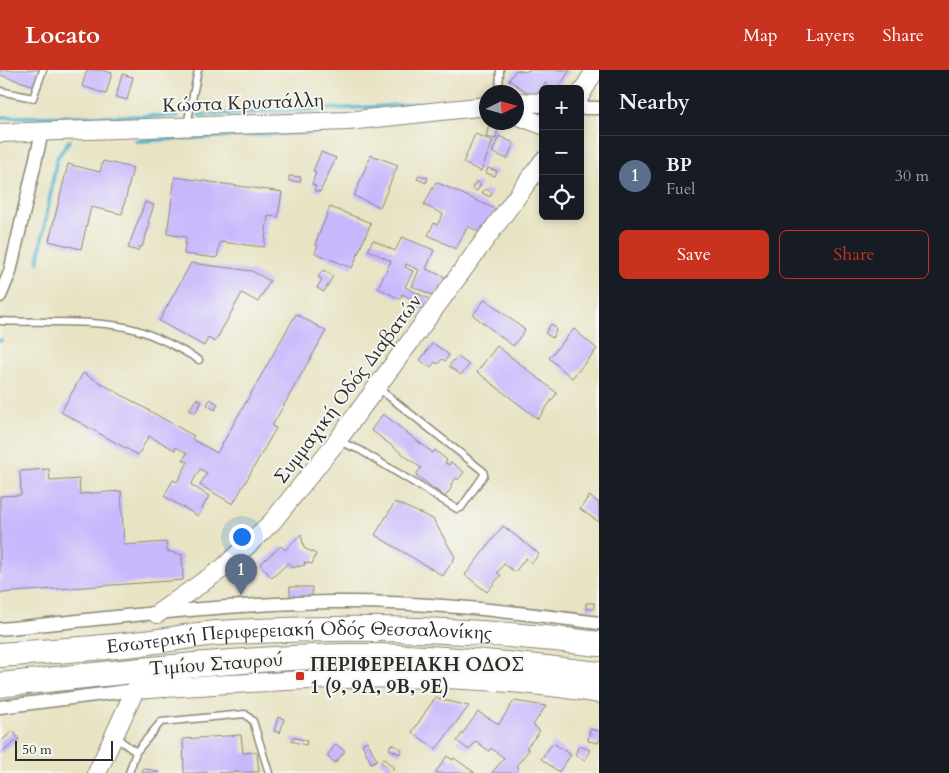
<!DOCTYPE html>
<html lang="en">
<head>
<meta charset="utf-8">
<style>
  body { margin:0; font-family:Cardo,serif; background:#20242c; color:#f1f3f6 }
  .controls { position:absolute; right:15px; top:15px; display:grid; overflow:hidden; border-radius:8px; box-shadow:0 2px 8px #0003 }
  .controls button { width:45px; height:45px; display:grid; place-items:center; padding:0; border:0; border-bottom:1px solid #363941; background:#171b24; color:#f1f3f6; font:25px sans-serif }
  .compass { position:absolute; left:479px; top:15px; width:45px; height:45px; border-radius:50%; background:#171b24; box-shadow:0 2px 8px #0003; rotate:85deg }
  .scale { position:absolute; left:15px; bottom:12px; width:98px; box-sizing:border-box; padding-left:5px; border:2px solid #2b2b2b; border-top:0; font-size:14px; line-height:18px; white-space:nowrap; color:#2b2b2b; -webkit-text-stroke:4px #f6f6f2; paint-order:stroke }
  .you { position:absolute; left:241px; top:466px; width:18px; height:18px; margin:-12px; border:4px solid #fff; border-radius:50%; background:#1a73e8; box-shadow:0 0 0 8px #1a73e833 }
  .badge { display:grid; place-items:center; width:32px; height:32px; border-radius:50%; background:#c8321e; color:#fff; font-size:16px; font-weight:700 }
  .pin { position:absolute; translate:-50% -41px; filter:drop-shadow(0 1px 2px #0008) }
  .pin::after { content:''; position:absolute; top:26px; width:18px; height:15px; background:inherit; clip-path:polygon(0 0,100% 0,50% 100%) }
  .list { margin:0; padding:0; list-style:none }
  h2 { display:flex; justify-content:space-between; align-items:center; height:65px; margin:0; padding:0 20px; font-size:21px }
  h2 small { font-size:16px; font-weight:400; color:#9ea1a6 }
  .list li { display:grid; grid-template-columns:32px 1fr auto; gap:15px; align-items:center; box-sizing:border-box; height:80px; padding:0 20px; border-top:1px solid #363941 }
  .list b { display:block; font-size:19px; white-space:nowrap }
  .list p { margin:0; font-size:16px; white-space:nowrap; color:#9ea1a6 }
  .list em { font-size:16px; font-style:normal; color:#9ea1a6 }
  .actions { display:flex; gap:10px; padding:15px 20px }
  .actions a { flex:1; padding:11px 0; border:1px solid #c8321e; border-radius:8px; text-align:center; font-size:18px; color:#c8321e }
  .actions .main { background:#c8321e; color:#fff }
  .icon { flex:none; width:28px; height:28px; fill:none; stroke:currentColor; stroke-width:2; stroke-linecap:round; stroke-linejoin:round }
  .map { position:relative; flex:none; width:599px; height:703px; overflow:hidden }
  header { display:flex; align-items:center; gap:30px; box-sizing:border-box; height:70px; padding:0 25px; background:#c8321e; color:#fff }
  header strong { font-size:24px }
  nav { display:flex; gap:28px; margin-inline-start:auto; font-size:18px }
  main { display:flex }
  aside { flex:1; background:#171b24 }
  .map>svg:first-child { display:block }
</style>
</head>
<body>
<header>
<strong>Locato</strong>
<nav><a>Map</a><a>Layers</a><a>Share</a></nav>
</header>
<main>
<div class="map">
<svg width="599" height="703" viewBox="0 0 599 703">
  <rect width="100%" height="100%" fill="#f6f6f2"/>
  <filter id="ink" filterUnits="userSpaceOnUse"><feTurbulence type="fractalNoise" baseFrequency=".02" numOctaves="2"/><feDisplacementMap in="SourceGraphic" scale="10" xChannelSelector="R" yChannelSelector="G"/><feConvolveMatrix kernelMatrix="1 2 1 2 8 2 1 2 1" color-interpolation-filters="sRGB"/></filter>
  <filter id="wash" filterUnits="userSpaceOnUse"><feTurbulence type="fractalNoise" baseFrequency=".0096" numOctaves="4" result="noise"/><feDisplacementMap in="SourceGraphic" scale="20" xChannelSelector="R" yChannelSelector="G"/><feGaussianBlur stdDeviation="1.12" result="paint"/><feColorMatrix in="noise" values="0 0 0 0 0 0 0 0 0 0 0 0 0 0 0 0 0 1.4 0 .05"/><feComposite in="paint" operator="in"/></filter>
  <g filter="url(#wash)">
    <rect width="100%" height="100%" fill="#e8e3c3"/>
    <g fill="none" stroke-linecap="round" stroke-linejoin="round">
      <path stroke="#4cb1cb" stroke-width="4" d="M199,45l174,-8 50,-4
        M0,47l178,-1
        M136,71l180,-9
        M38,192l19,-104 12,-17
        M0,271l1,-1"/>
    </g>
    <g id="blocks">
      <path fill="#c7b7fd" d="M0,0h39l-4,16 -35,-11z
        M87,0h15l10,3 -6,21 -24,-8z
        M516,0l10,2 2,-2h42l-12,19h-6l-7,-6 -10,15 -26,-18z
        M122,4l11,3 -6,23 -11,-3z
        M489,55l9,2 -2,12 -10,-2z
        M475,64l18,7 -12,30 -18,-8z
        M499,66l15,7 -7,16 -15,-7z
        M321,82l15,6 -16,34 -6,-2 2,-4 -4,-2 4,-12 -3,-1z
        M371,85l27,10 -18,42 -26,-11z
        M103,91l30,7 -11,46 -31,-7 -10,42 -32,-8 19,-77 32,8z
        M488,98l9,3 -2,5 -9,-3z
        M419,105l9,3 -2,5 -9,-4z
        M289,106l12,1 -1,5 -11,-1z
        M175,107l107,15 -4,25 -10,-1 -4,31 -44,-5 -3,16 -33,-4 2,-17 -19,-3z
        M476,111l5,3 -4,7 -5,-3z
        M436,112l59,27 -13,25 -14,-8 -12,23 -28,-14 6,-12 3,2 6,-11 -19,-9z
        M485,119l7,3 -2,5 -8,-4z
        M145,132l9,3 -6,18 2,1 -8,23h-3l-1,4 -10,-3z
        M330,137l41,16 -19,45 -37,-15 3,-8 -3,-1z
        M402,167l32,13 -8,19 19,8 -9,20 -24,-11 7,-16 -13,-6 -1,3 8,4 -8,16 26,13 -5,11 -14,-7 2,-4 -12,-6 -2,5 -22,-11 13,-27 -23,-11 5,-10 22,11z
        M191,193l61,8 18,10 -12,21 -16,-9 -27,49 -7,-4 -4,8 -45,-25z
        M323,200l10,6 -9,16 -7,-4 5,-9 -4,-2z
        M485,229l40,31 -12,16 -40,-31z
        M296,244l30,17 -54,95 4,2 -43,76 -33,-19 7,-12 -7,-4 -9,16 18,11 -11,20 -34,-20 9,-16 4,2 11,-20 -5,-2 4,-7 -11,-6 -1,3 -26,-14 -11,19 -77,-43 22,-39 111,63 -2,3 25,14z
        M551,254l5,4 -1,6 -3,4 -7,-5z
        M574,259l23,20 -25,29 -23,-20z
        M433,273l16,12 -4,6 -3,-2 -4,5 -3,-2 -5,6 -10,-8z
        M497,276l60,47 -19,26 -61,-47z
        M457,286l12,9 -8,10 -12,-9z
        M197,328l5,4 -7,11 -6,-3z
        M210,329l8,5 -3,6 -8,-5z
        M383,344l50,39 2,-3 12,10 -2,3 4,2 2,-3 13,10 -6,8 -2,-2 -6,8 2,1 -7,10 -29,-22 5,-7 -50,-38z
        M49,399l1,12 29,-2 1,15 41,-3 3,54 42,-3 1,9 15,4 1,25 -183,13v-97l21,-1 -1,-24z
        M589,426l10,7v19l-19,-13z
        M395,432l38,17 22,38 -12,19 -68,-41z
        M503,456l36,28 -7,9 -6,-5 -11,14 -11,-8 -7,9 4,2 -14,17 -22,-17z
        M301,464l3,14 12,6 -4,10 -8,-2 1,3 -14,3 -2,-6 -17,16 -12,-14 21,-18 4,4z
        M290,517h22v10h-22z
        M586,533h8v6h-8z
        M435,628l34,8 -33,43 -24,-17z
        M514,631l32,5 -13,19 7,6 -14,17 3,2 -13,16 3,2 -4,5h-23l12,-15 -13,-10 -2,3 -13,-10 -7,9 -12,-9 21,-29 21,12z
        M278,647l6,2 -4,14 -6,-2z
        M590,659l9,2v12l-11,-2z
        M13,661l6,8 -19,15v-12z
        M241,665l2,18 14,-1 2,20 -75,1 -1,-34z
        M293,667l14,4 -1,4 -15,-4z
        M367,671l10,19 -6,3 -9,-19z
        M553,673l18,12 -12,17 -18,-13z
        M336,674l9,7 -10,12 -8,-7z
        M391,674l11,5 -2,5 -11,-5z
        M579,676l11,4 -5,10 -10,-5z
        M447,686l6,4 1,-2 21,15h-40z
        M383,688l11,10 -3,3 -11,-10z
        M143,698l16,4v1h-17z"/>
    </g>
  </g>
  <g filter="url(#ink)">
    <use href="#blocks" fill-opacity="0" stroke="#8a8777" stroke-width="1"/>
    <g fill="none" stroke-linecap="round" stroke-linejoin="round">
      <defs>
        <path id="lane" d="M0,21l33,7 10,-28
          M499,22l1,-22
          M187,55l11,-55
          M0,251c39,2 102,-2 137,9 22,7 42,18 62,30
          M338,371l22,9 97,59 4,-1 23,-33 -1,-4 -105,-83
          M115,667l21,15
          M129,703l7,-21 25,-30 84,-8 8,7 16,52"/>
        <path id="street" d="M580,38h19
          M0,226l10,-24 32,-140
          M0,559c110,-11 221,-25 332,-27 89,-1 178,9 267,21
          M0,637l135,-17"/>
        <path id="secondary" d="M580,26l15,-26
          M516,32l27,1
          M516,45l27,10
          M0,63l348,-12 139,-15
          M157,544l66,-46 49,-46 65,-81 206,-280
          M97,703l38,-83c154,-10 311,-22 464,4"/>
        <g id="highway">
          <path id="s1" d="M0,585c48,-4 96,-6 143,-12 25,-3 50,-8 75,-10 129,-8 253,-5 381,11"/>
          <path d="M0,615c114,-12 228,-26 343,-29 85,-1 171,8 256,18"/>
        </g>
      </defs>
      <use href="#lane" stroke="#8a8777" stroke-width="9"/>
      <use href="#street" stroke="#8a8777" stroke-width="15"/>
      <use href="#secondary" stroke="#8a8777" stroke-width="20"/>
      <use href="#highway" stroke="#8a8777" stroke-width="26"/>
      <use href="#lane" stroke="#fff" stroke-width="6"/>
      <use href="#street" stroke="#fff" stroke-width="12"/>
      <use href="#secondary" stroke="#fff" stroke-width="18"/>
      <use href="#highway" stroke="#fff" stroke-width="24"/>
    </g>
  </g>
  <rect fill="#c8321e" stroke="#f6f6f2" stroke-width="2" x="295" y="601" width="10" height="10" rx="2.5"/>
  <g text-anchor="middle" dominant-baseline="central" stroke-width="4" stroke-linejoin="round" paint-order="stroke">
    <g font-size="19" fill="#2b2b2b" stroke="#f6f6f2">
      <text transform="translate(243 33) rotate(-2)">Κώστα Κρυστάλλη</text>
      <text transform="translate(348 319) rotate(-53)">Συμμαχική Οδός Διαβατών</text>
      <text stroke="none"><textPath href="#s1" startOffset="300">Εσωτερική Περιφερειακή Οδός Θεσσαλονίκης</textPath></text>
      <text transform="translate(216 594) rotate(-4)">Τιμίου Σταυρού</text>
    </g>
    <g font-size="19" font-weight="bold" fill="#2b2b2b" stroke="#f6f6f2" text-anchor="start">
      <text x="310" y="595">ΠΕΡΙΦΕΡΕΙΑΚΗ ΟΔΟΣ<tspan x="310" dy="22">1 (9, 9Α, 9Β, 9Ε)</tspan></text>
    </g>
  </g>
</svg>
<div class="controls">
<button>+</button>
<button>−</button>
<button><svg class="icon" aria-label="locate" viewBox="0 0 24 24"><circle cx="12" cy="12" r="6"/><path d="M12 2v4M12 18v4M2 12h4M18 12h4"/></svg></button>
</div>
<svg class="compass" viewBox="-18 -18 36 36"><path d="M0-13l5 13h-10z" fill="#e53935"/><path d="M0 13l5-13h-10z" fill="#9ea1a6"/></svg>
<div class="scale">50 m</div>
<div class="you"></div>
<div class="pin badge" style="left:241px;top:525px;background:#5c6f8a">1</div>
</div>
<aside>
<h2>Nearby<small></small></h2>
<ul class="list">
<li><span class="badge" style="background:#5c6f8a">1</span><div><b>BP</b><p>Fuel</p></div><em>30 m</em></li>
</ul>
<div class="actions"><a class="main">Save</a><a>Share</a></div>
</aside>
</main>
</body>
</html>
